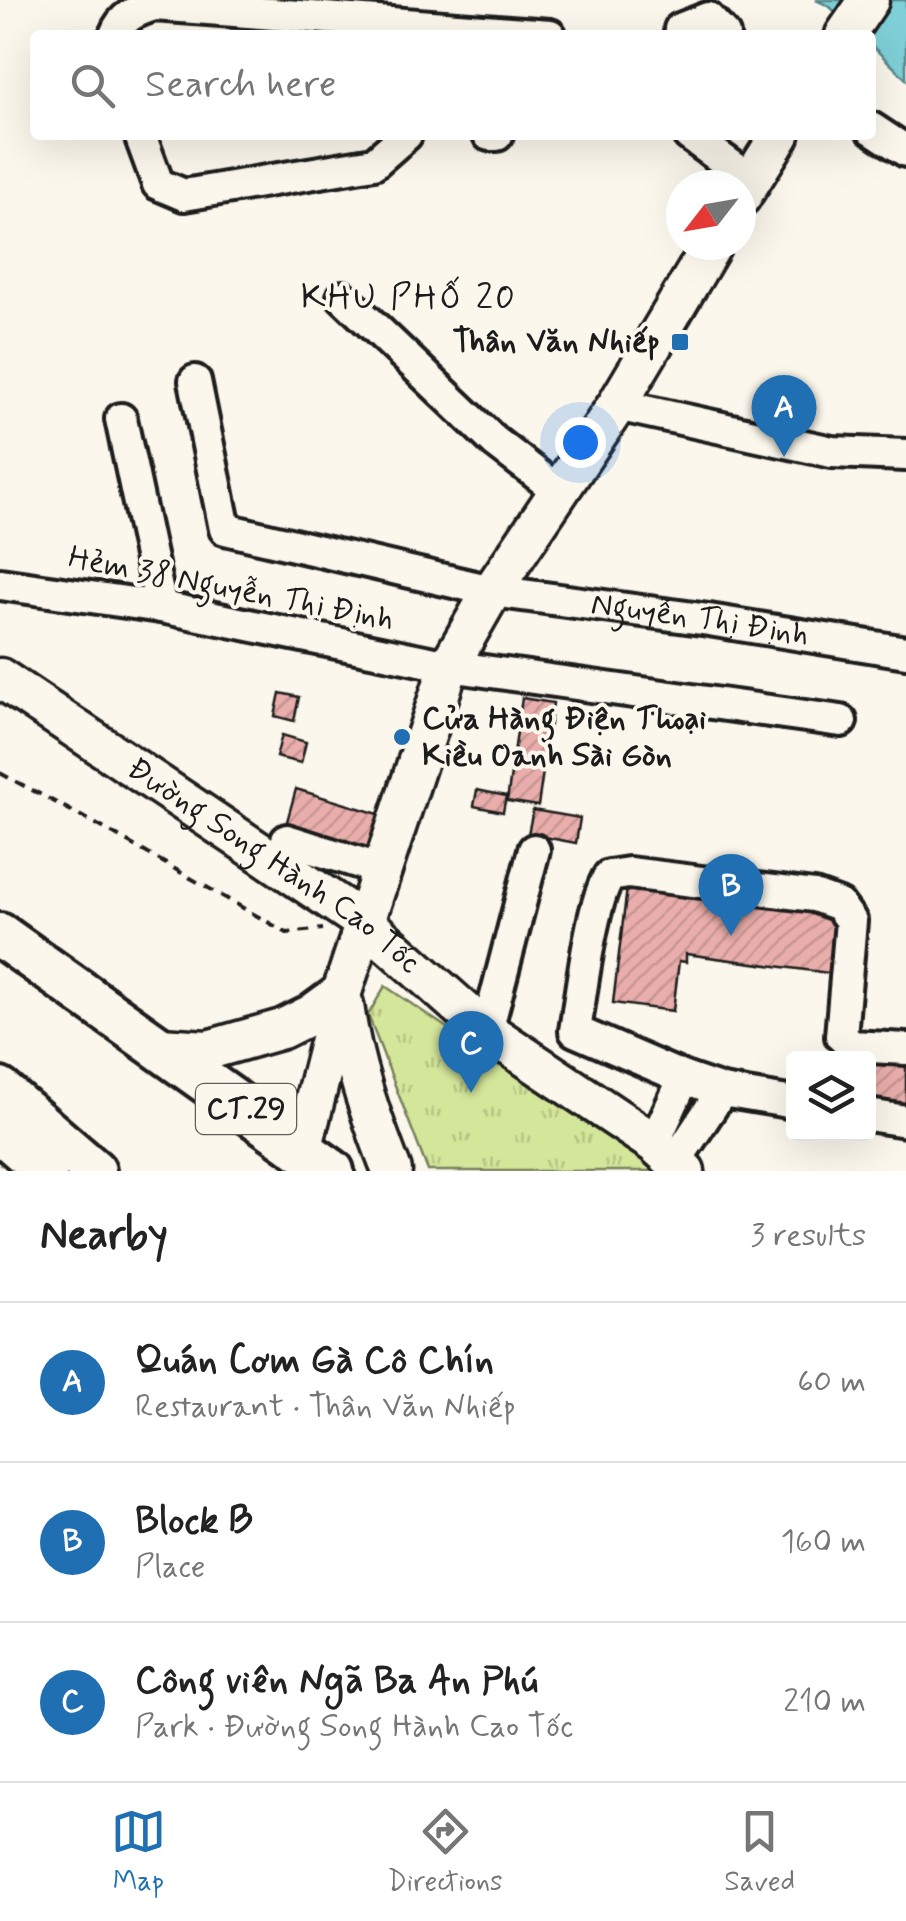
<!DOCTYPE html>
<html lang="en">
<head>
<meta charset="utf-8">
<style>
  body { margin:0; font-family:Mynerve,sans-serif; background:#f6f6f6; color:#222 }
  .controls { position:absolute; right:30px; bottom:30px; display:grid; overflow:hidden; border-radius:10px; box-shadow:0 10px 40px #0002 }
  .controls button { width:90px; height:90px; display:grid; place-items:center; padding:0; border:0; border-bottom:2px solid #e0e0e0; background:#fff; color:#222; font:50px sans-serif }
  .compass { position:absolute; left:666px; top:170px; width:90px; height:90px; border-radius:50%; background:#fff; box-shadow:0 10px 40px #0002; rotate:239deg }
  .you { position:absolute; left:580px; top:442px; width:35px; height:35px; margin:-25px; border:8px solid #fff; border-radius:50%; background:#1a73e8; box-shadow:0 0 0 15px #1a73e833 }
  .badge { display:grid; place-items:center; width:65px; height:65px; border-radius:50%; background:#1f6fb2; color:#fff; font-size:32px; font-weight:700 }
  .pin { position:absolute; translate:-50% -82px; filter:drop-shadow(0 2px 5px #0008) }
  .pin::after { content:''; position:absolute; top:52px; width:35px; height:30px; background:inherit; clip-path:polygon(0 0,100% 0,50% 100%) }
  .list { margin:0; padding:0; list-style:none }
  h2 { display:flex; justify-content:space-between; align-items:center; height:130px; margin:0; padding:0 40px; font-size:42px }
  h2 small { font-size:32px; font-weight:400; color:#767676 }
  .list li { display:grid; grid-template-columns:65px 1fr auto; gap:30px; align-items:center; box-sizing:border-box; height:160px; padding:0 40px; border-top:2px solid #e0e0e0 }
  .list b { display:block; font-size:38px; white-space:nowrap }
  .list p { margin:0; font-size:32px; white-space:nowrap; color:#767676 }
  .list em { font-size:32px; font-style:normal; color:#767676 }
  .icon { flex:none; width:55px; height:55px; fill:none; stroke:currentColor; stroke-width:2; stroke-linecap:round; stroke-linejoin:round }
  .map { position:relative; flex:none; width:906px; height:1171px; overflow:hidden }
  .search { position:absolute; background:#fff; box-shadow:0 10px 40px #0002; left:30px; right:30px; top:30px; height:110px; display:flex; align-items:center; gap:25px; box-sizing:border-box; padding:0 35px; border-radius:10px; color:#767676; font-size:38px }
  .sheet { height:610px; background:#fff }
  nav { display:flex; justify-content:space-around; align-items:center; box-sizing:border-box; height:140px; border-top:2px solid #e0e0e0; background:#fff; font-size:28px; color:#767676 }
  nav a { display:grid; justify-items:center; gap:5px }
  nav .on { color:#1f6fb2 }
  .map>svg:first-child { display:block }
</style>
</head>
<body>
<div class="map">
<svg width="906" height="1171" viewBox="0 0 906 1171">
  <defs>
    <pattern id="park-tufts" width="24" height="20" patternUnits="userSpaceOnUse" patternTransform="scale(2.5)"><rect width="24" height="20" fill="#d4e69a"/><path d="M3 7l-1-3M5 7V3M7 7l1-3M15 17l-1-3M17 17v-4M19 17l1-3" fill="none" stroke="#b5c584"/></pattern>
    <pattern id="building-hatch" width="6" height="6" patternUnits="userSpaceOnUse" patternTransform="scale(2.5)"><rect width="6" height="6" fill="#e9aeab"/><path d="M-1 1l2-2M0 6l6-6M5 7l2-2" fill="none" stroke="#c79593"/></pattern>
  </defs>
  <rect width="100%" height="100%" fill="#fbf7ec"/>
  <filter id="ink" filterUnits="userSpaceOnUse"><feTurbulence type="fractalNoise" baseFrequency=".01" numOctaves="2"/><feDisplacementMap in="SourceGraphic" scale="20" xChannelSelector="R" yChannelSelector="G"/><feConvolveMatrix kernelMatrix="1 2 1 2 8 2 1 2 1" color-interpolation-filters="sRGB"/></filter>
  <g filter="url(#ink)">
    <path fill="url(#park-tufts)" stroke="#78815b" stroke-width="2.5" d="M385,986l274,185h-231l-60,-156z"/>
    <path fill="#7ecfd7" stroke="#57878c" stroke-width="2.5" d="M816,0h90v79l-35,-34v-10h-11l-31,-29z"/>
    <path fill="url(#building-hatch)" stroke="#1c1c1c" stroke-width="2.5" d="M280,693l19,4 -5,24 -19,-5z
      M522,698l31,5 -15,103 -31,-5z
      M282,735l24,7 -5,21 -25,-6z
      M296,789l86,26 -10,36 -86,-26z
      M477,790l29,6 -3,16 -29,-6z
      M533,810l47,8 -4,25 -48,-9z
      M627,888l216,29 -7,57 -150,-20v8l-7,-1 -6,50 -60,-8z
      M827,1052l79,7v63l-38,-4v-60h-42z"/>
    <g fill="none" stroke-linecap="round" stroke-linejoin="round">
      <defs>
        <g id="minor">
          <path d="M680,29l28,-11 16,17"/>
          <path d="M115,35c7,-19 21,-24 39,-30l396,30"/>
          <path d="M871,128l35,23"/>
          <path d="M140,135l18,49 26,11 190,-32 32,-28"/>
          <path d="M489,135h8"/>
          <path d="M689,135l62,45"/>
          <path d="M343,297l152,145 65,50"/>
          <path id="s1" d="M195,381l30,148 267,62 217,29 197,32"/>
          <path d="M617,405l215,47 74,3"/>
          <path d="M121,419l40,188"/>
          <path d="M0,584l161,23 288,59 392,55"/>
          <path d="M287,840l95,30"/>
          <path d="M487,1031l47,-181"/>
          <path d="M794,1103l-72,-12 -38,-13 -109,-47c6,-37 16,-126 34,-155l20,-3 185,23 25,9 12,16 -10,115 11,10 54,3"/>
          <path d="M868,1115l38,6"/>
          <path d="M654,1143l30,-65"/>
          <path d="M675,1162l47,-71"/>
        </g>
        <g id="major">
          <path d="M845,35l24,-35"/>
          <path d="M741,197l39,-62"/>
          <path id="s2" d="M0,678l365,245 122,108 167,112 31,28"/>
          <path d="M344,1005c8,58 27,112 48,166"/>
          <path d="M160,1047l48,3 74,-21 30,-15 30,-22"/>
          <path d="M302,1150l40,-158 107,-326 43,-75 125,-186 95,-160"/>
        </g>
        <path id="highway" d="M0,935l332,236
          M0,1090l94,81
          M0,1131l46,40"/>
      </defs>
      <use href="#minor" stroke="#1c1c1c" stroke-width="38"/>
      <use href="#major" stroke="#1c1c1c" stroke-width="45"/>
      <use href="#highway" stroke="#1c1c1c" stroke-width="50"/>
      <path stroke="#1c1c1c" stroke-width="4" stroke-dasharray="10 8" stroke-linecap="butt" d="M0,773l96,51 191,109 36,-4"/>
      <use href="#minor" stroke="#fbf7ec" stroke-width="30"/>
      <use href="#major" stroke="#fbf7ec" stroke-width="38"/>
      <use href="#highway" stroke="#fbf7ec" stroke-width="42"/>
    </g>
  </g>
  <g fill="#1f6fb2" stroke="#fbf7ec" stroke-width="4">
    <rect x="670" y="332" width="20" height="20" rx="5"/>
    <circle cx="402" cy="737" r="10"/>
  </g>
  <g text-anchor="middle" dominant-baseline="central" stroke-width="8" stroke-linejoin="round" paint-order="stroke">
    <rect fill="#fbf7ec" stroke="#5f5e5a" stroke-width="2.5" x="196" y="1084" width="100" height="50" rx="8"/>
    <g font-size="30" font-weight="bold" fill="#1c1c1c">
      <text x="246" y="1109">CT.29</text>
    </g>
    <g font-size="32" font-weight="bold" fill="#1c1c1c" stroke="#fbf7ec" text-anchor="end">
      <text x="660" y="342">Thân Văn Nhiếp</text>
      <text x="422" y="719" text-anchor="start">Cửa Hàng Điện Thoại<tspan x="422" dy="37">Kiều Oanh Sài Gòn</tspan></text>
    </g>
    <g font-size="32" fill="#1c1c1c" stroke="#fbf7ec">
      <text transform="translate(231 589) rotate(11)">Hẻm 38 Nguyễn Thị Định</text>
      <text stroke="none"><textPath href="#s1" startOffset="635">Nguyễn Thị Định</textPath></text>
      <text stroke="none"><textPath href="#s2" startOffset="332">Đường Song Hành Cao Tốc</textPath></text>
    </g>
    <g font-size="35" letter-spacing="2.5" fill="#1c1c1c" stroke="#fbf7ec">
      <text x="409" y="298">KHU PHỐ 20</text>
    </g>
  </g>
</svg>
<div class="controls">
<button><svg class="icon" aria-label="layers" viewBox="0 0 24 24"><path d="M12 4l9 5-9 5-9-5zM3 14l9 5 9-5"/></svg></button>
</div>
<svg class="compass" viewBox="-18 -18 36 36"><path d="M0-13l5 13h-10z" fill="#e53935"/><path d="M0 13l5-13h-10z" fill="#767676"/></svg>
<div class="you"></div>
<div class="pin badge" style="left:784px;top:457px">A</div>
<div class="pin badge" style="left:731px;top:936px">B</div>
<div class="pin badge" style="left:471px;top:1093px">C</div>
<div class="search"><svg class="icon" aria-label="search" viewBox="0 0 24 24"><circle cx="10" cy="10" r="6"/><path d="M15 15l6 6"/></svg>Search here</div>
</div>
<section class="sheet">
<h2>Nearby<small>3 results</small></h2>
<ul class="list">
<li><span class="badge">A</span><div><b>Quán Cơm Gà Cô Chín</b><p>Restaurant · Thân Văn Nhiếp</p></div><em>60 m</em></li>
<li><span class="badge">B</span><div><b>Block B</b><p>Place</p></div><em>160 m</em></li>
<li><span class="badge">C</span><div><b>Công viên Ngã Ba An Phú</b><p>Park · Đường Song Hành Cao Tốc</p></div><em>210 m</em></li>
</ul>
</section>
<nav>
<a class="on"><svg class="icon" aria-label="map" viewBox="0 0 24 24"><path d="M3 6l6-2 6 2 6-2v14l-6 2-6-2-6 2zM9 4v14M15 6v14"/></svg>Map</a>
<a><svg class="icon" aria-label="directions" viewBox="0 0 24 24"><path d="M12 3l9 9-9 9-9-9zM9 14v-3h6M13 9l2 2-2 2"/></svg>Directions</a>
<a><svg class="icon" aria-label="saved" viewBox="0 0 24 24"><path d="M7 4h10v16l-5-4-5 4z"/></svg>Saved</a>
</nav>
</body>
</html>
